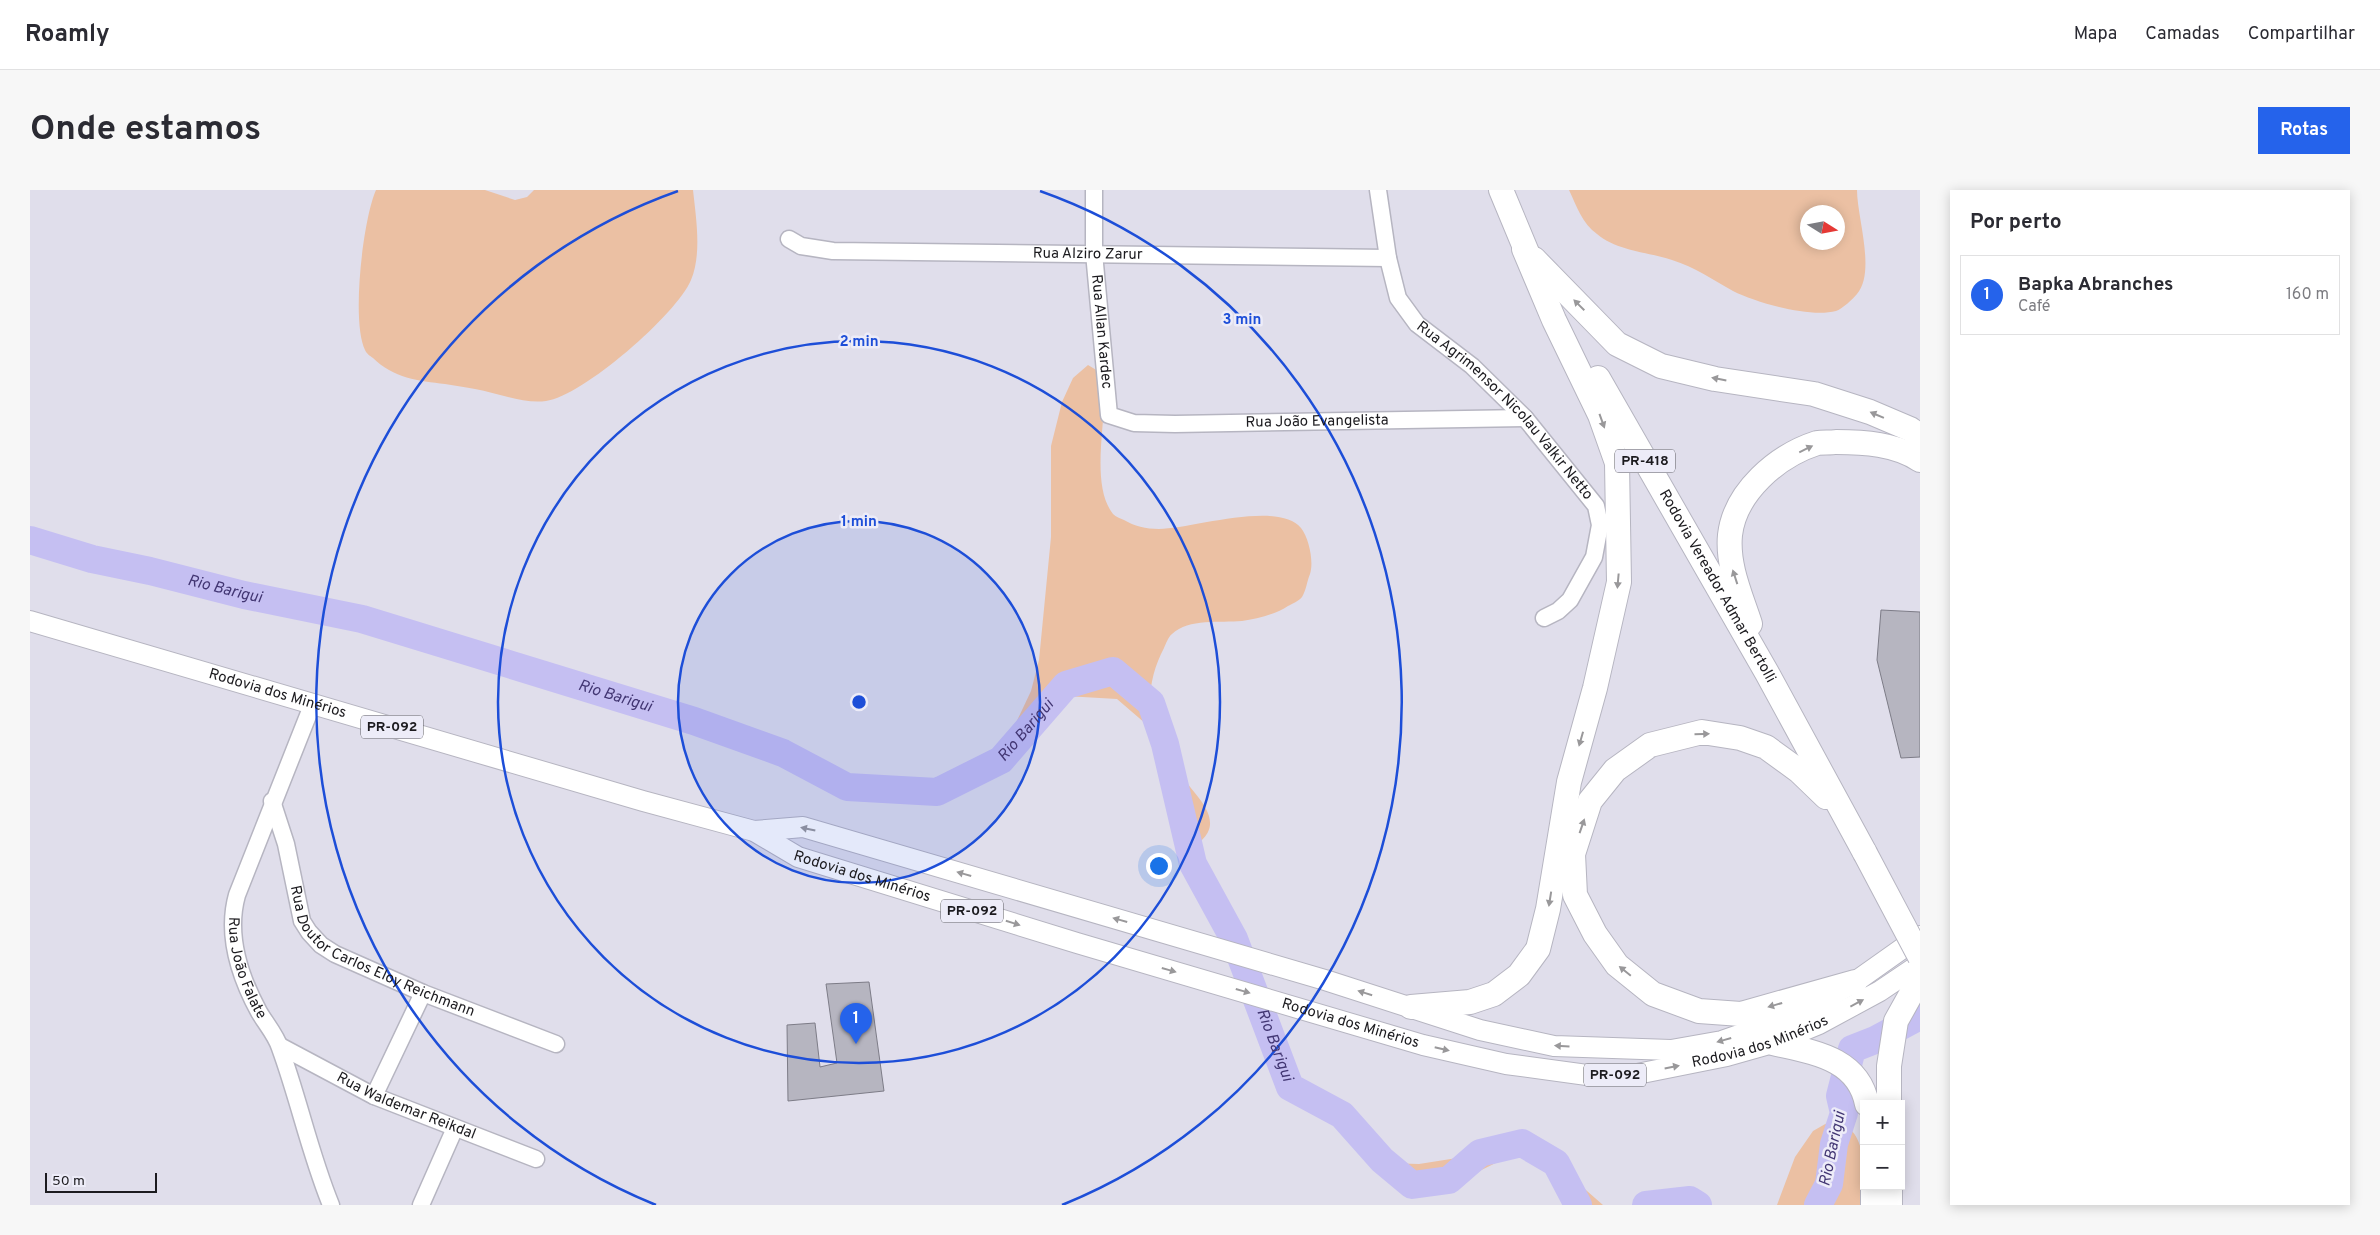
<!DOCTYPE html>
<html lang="pt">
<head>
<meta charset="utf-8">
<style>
  body { margin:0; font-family:Overpass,sans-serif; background:#f7f7f7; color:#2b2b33 }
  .controls { position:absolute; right:15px; bottom:15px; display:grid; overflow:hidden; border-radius:0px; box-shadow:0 2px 12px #0003 }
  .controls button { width:45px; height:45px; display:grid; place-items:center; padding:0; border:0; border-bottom:1px solid #e1e1e2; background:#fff; color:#2b2b33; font:25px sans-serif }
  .compass { position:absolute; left:1770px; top:15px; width:45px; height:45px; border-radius:50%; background:#fff; box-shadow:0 2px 12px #0003; rotate:101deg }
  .scale { position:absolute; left:15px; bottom:12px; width:112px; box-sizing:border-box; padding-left:5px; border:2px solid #1c1b1f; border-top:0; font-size:14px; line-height:18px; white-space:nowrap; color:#1c1b1f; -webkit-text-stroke:4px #edecf8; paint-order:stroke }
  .you { position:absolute; left:1128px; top:675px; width:18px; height:18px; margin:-12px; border:4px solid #fff; border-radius:50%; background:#1a73e8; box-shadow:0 0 0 8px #1a73e833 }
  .badge { display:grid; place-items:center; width:32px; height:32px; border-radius:50%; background:#2563eb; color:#fff; font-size:16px; font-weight:700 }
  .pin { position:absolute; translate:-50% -41px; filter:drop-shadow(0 1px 2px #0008) }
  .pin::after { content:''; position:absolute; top:26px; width:18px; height:15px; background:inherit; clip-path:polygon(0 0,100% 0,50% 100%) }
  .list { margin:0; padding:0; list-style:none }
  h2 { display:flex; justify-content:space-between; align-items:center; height:65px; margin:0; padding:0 20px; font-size:21px }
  h2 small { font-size:16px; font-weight:400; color:#7c7c81 }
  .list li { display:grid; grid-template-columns:32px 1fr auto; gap:15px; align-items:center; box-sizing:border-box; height:80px; margin:0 10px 10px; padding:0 10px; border:1px solid #e1e1e2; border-radius:0px }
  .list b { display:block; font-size:19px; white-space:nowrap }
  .list p { margin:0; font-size:16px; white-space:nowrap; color:#7c7c81 }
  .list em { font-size:16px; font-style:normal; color:#7c7c81 }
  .map { position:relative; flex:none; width:1890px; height:1015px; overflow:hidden; border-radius:0px }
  header { display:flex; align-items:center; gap:30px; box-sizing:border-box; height:70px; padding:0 25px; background:#fff; border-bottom:1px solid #e1e1e2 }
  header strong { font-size:24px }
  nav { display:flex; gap:28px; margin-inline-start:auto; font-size:18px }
  .intro { display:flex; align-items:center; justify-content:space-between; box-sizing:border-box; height:120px; padding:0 30px }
  h1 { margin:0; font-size:35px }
  .button { padding:12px 22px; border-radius:0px; background:#2563eb; color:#fff; font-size:18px; font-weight:700 }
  main { display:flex; gap:30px; padding:0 30px }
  aside { flex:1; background:#fff; border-radius:0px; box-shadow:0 2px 12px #0003 }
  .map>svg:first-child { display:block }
</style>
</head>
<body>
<header>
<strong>Roamly</strong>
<nav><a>Mapa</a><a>Camadas</a><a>Compartilhar</a></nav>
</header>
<div class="intro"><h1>Onde estamos</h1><a class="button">Rotas</a></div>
<main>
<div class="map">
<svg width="1890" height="1015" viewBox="0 0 1890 1015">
  <rect width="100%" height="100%" fill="#e0deeb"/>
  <path fill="#ebc0a3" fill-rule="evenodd" d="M346,0h109l30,10 12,-3 7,-7h159c3,28 9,64 -2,90 -14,34 -108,116 -145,121 -23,3 -48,-8 -71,-12 -9,-2 -20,-3 -30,-5 -26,-3 -52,-6 -72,-26 -3,-2 -7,-5 -8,-8 -14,-28 -2,-131 11,-160z
    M1539,0h288c0,27 19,82 0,104 -4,5 -15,15 -21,17 -26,7 -79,-8 -103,-20 -20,-11 -38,-24 -61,-31 -24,-8 -55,-9 -75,-26 -15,-11 -20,-27 -28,-44zM1778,22h30v30h-30z
    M1058,175l10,6c2,7 6,16 6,24 1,33 -13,91 9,119 3,3 7,4 11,6 10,6 22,9 35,9 32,0 119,-29 142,-1 8,10 13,34 9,46 -3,7 -4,17 -8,23 -3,4 -10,7 -14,9 -12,8 -31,13 -46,15 -22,2 -53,-3 -70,13 -4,3 -6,10 -8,14 -14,26 -20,62 -7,90 4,8 9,18 14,25 22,33 70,63 10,90l-28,-123 -36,-31 -52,-3 -67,74 -8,3 4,-14 20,-32 17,-36 8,-31 12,-123v-91l11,-44 11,-24z
    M1797,933c5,0 12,-1 16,1 26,13 21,58 21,81h-87l18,-48 18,-26z
    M1501,943l22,15 26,36 24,21h-20l-30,-40 -29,-16 -77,38 -34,-1 -27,-23 33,1 38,-6 47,-23z"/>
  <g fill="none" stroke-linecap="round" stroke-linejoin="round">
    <g stroke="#c5bff2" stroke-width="28">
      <path id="s1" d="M0,350l62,19 58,12 94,24 118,24 332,102 89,32 64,34 90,5 64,-32 65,-75 47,-14 38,32 14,41 28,120 41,75 56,148 52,28 40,45 30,25 37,-5 31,-27 42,-10 34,20 22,42"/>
      <path d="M1616,1015l44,-5 8,5"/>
      <path d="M1788,1015l11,-21 5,-40 10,-31 -4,-17 12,-47 23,-9 45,-24"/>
    </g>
  </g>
  <path fill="#b6b5c0" stroke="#7d7c87" d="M1851,420l39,2v145l-19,1 -24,-98z
    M839,792l15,109 -96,10 -1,-76 28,-2 5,44 17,-4 -11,-79z"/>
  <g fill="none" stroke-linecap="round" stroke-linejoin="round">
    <defs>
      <g id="minor">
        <path id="s2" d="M1064,0v63l15,162 25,8 41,1 350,-6"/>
        <path id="s3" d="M1348,0l10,68 10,40 19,26 55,42 53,52 71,88 4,19 -6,32 -24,43 -12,11 -14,7"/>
        <path id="s4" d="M759,49l12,7 32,5 555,7"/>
        <path id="s5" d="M283,513l-76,192c-11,39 3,82 22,117 7,12 17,23 21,36 19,52 30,106 51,157"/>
        <path id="s6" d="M242,611l14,43 16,77 7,11 12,13 14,9 88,39 133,51"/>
        <path id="s7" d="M250,856l94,50 162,63"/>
        <path d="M344,906l49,-103"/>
        <path d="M391,1015l34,-77"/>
      </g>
      <g id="major">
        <path id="s8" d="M0,431l613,180 111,30 44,26 279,86 346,102 83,19 81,11 50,-1 90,-18 46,-13 46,-19 61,-33 40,-27"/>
        <path d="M724,641l49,-4 522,153 155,50 74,16 117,4 51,-9 77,-27 56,-32 65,-46"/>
      </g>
      <g id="highway">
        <path d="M1471,0l30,72"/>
        <path d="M1504,69l83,85 44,22 54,13 99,15 56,18 40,17 10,7"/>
        <path id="s9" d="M1568,188l169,295 98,180"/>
        <path d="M1720,434c-9,-28 -23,-58 -20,-89 5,-43 47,-79 87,-92 6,-1 13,0 19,-1 28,0 60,2 84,18"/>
        <path d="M1796,607l-27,-26 -33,-24 -26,-9 -38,-6 -52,13 -35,25 -25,31 -17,53 2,41 20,39 22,31 36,29 46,17 42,3 114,-32"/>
        <path d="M1381,817l59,-5 24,-8 25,-19 19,-26 10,-40 21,-127 26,-94 24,-106 -2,-119 -17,-48 -46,-95 -30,-71"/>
        <path d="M1743,853c38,9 85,14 94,61"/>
        <path d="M1859,914v-38l7,-45 24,-43"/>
        <path d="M1843,996v19"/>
        <path d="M1860,996v19"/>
      </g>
    </defs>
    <use href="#minor" stroke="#b6b5c1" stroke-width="19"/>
    <use href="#major" stroke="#b6b5c1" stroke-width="22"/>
    <use href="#highway" stroke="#b6b5c1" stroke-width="26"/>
    <use href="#minor" stroke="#fff" stroke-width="16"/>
    <use href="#major" stroke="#fff" stroke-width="20"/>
    <use href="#highway" stroke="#fff" stroke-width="24"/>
    <defs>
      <path id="highway-bridge" d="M1835,663l55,104"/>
    </defs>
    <use href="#highway-bridge" stroke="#b6b5c1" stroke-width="26" stroke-linecap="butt"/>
    <use href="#highway-bridge" stroke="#fff" stroke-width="24"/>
  </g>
  <defs><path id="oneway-solid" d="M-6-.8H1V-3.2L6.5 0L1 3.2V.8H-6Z" transform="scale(1.25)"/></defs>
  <g fill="#99989a">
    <use href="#oneway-solid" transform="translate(1549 115) rotate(-135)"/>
    <use href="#oneway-solid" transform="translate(1689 189) rotate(-169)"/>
    <use href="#oneway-solid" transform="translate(1847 225) rotate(-157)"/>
    <use href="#oneway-solid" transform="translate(1572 231) rotate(70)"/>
    <use href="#oneway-solid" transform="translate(1776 259) rotate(-26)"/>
    <use href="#oneway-solid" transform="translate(1705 387) rotate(-108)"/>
    <use href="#oneway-solid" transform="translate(1588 391) rotate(95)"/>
    <use href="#oneway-solid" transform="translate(1672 544) rotate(-2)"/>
    <use href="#oneway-solid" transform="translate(1551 549) rotate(106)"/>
    <use href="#oneway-solid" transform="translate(1552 636) rotate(-71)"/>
    <use href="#oneway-solid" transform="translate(778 639) rotate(-168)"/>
    <use href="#oneway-solid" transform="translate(934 684) rotate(-164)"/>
    <use href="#oneway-solid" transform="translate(1520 709) rotate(99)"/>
    <use href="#oneway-solid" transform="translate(1090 730) rotate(-164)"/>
    <use href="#oneway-solid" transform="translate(983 733) rotate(17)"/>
    <use href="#oneway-solid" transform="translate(1139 780) rotate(16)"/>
    <use href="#oneway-solid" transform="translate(1595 781) rotate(-141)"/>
    <use href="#oneway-solid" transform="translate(1213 801) rotate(16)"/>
    <use href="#oneway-solid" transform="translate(1335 803) rotate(-163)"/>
    <use href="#oneway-solid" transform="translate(1827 813) rotate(-28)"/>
    <use href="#oneway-solid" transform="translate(1745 815) rotate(164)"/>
    <use href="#oneway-solid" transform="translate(1694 850) rotate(164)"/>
    <use href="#oneway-solid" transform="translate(1532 856) rotate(-177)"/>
    <use href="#oneway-solid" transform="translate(1412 859) rotate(13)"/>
    <use href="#oneway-solid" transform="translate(1642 877) rotate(-11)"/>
  </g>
  <circle cx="829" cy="512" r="181" fill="#1d4ed8" fill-opacity=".12"/>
  <g fill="none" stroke="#1d4ed8" stroke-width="2.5">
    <circle cx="829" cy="512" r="181"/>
    <circle cx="829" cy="512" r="361"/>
    <path d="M626 1015A542 542 0 0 1 648 1M1010 1A542 542 0 0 1 1032 1015"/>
  </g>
  <g text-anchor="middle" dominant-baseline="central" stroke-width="5" stroke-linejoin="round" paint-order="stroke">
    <g fill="#edecf8" stroke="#5b5a60" stroke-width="1">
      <rect x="1585" y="259.5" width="60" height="23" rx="4"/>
      <rect x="331" y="525.5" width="62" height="23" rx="4"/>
      <rect x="911" y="709.5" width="62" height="23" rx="4"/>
      <rect x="1554" y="873.5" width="62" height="23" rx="4"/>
    </g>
    <g font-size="14" font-weight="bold" fill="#1c1b1f">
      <text x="1615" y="271">PR-418</text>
      <text x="362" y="537">PR-092</text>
      <text x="942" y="721">PR-092</text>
      <text x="1585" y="885">PR-092</text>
    </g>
    <g font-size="15" fill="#1c1b1f" stroke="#edecf8">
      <text stroke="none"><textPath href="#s4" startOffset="301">Rua Alziro Zarur</textPath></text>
      <text stroke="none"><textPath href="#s2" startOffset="142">Rua Allan Kardec</textPath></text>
      <text stroke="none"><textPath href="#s3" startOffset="266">Rua Agrimensor Nicolau Valkir Netto</textPath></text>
      <text stroke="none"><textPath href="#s2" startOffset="435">Rua João Evangelista</textPath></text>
      <text stroke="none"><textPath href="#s9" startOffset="240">Rodovia Vereador Admar Bertolli</textPath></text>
      <text stroke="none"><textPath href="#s8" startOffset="258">Rodovia dos Minérios</textPath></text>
      <text stroke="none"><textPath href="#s8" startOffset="872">Rodovia dos Minérios</textPath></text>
      <text stroke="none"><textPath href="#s6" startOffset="205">Rua Doutor Carlos Eloy Reichmann</textPath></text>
      <text stroke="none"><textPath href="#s5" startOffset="282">Rua João Falate</textPath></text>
      <text stroke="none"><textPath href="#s8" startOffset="1382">Rodovia dos Minérios</textPath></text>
      <text stroke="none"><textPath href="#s8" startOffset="1802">Rodovia dos Minérios</textPath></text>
      <text stroke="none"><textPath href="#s7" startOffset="140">Rua Waldemar Reikdal</textPath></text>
    </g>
    <g font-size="16" font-style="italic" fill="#423673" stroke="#edecf8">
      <text stroke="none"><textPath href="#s1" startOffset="201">Rio Barigui</textPath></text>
      <text stroke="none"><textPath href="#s1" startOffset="606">Rio Barigui</textPath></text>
      <text stroke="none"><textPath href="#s1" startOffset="1056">Rio Barigui</textPath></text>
      <text stroke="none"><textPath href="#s1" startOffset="1581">Rio Barigui</textPath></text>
      <text transform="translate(1803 959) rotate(-78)">Rio Barigui</text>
    </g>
  </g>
  <circle cx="829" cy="512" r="8" fill="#1d4ed8" stroke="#edecf8" stroke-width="2.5"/>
  <g font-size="15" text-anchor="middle" font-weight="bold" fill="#1d4ed8" stroke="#edecf8" stroke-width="5" stroke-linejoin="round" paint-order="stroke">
    <text x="1212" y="134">3 min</text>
    <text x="829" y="156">2 min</text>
    <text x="829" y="336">1 min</text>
  </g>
</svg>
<div class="controls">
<button>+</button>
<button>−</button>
</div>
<svg class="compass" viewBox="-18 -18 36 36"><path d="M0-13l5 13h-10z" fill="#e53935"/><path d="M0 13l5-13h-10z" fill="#7c7c81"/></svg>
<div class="scale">50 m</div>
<div class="you"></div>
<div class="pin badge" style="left:826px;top:854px">1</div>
</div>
<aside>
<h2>Por perto<small></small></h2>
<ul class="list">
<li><span class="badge">1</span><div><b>Bapka Abranches</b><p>Café</p></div><em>160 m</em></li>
</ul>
</aside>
</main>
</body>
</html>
